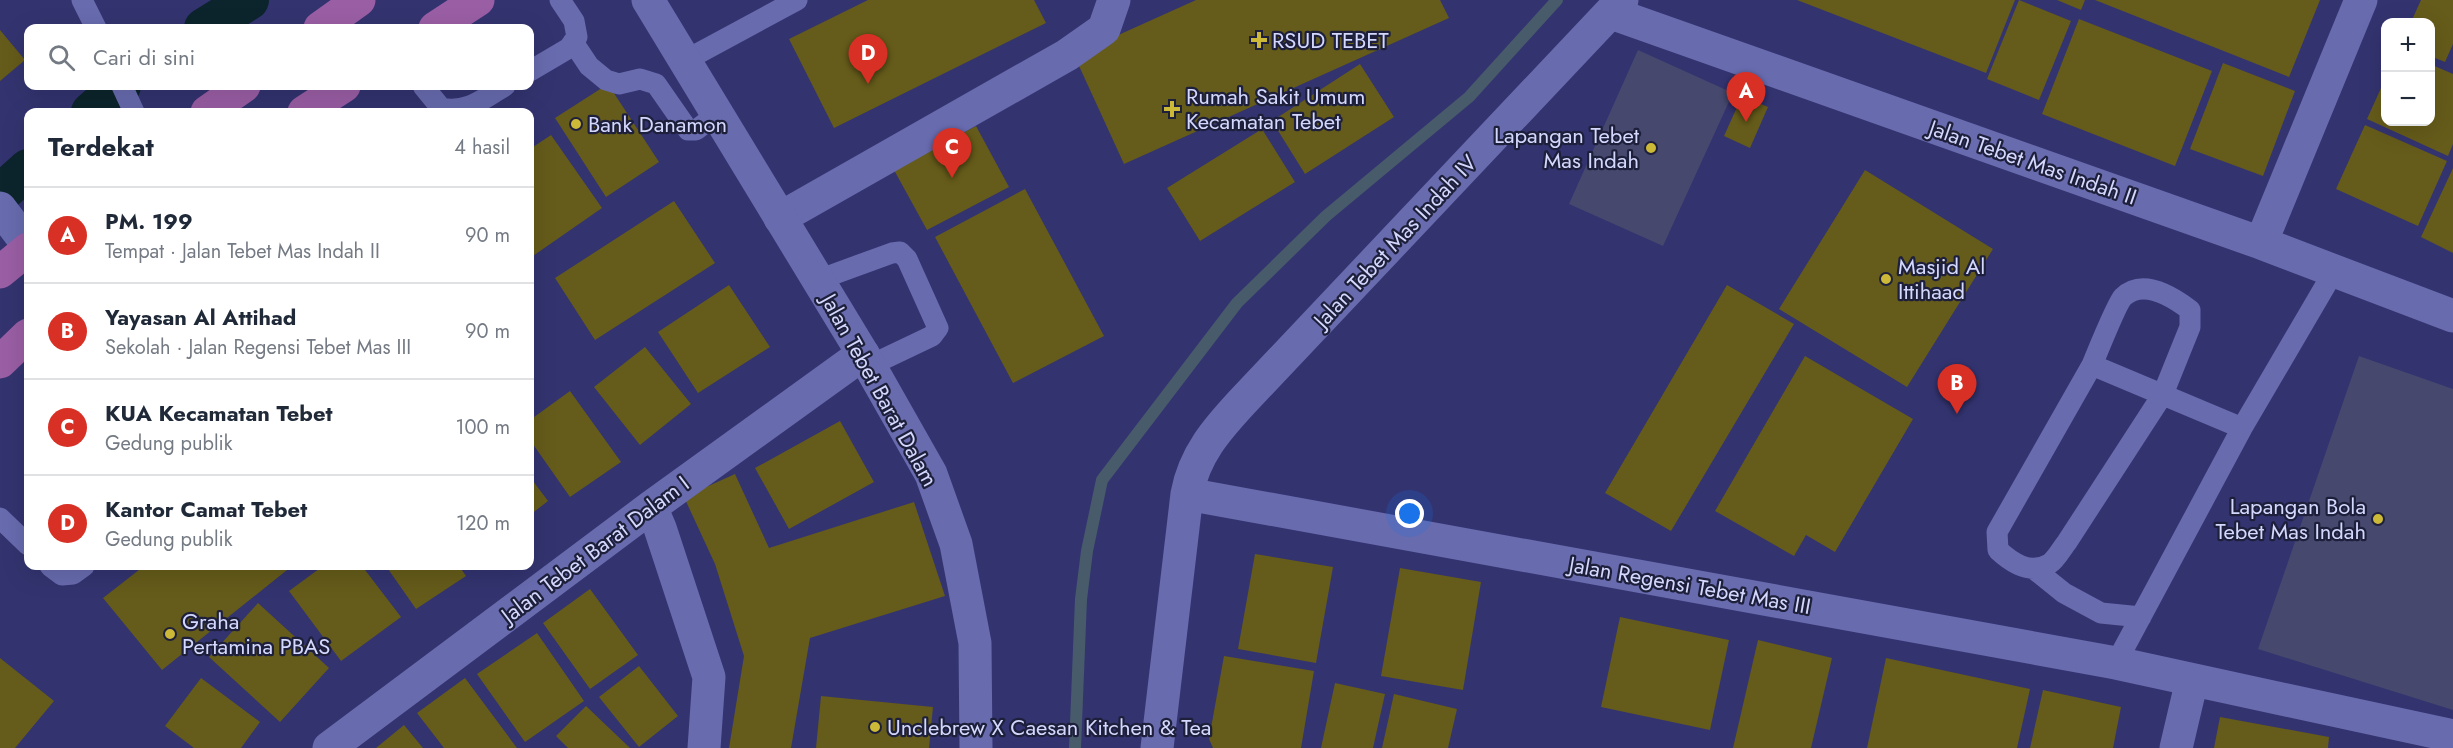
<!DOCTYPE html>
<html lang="id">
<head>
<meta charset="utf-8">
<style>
  body { margin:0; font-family:Jost,sans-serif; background:#f6f6f7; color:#1f2937 }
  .controls { position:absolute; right:18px; top:18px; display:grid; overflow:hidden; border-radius:12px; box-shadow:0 6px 24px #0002 }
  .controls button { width:54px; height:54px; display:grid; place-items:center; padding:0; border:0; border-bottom:2px solid #e0e1e3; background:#fff; color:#1f2937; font:30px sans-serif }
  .you { position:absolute; left:1410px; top:514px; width:21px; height:21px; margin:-15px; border:4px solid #fff; border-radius:50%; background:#1a73e8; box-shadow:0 0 0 9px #1a73e833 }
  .badge { display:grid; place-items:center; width:39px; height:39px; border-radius:50%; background:#d93025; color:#fff; font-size:20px; font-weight:700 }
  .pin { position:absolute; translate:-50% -50px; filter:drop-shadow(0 2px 3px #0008) }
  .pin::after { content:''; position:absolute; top:32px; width:21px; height:18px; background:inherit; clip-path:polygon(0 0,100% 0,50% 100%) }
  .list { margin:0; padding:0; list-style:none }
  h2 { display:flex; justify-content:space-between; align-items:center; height:78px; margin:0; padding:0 24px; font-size:26px }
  h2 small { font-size:20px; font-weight:400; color:#747a83 }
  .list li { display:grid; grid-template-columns:39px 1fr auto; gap:18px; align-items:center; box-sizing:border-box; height:96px; padding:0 24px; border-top:2px solid #e0e1e3 }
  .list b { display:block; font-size:22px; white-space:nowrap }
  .list p { margin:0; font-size:20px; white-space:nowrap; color:#747a83 }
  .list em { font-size:20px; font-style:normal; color:#747a83 }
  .icon { flex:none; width:33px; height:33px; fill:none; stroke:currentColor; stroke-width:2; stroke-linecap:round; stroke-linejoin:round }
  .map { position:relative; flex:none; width:2453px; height:748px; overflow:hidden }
  .search { position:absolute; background:#fff; box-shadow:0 6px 24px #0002; left:24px; top:24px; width:510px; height:66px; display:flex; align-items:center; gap:15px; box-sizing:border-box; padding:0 21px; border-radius:12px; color:#747a83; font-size:22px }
  .panel { position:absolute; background:#fff; box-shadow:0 6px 24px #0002; left:24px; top:108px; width:510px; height:462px; border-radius:12px }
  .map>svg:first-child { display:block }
</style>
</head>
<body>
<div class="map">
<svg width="2453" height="748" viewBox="0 0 2453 748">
  <rect width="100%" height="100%" fill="#333370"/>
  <path fill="#46486e" d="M1638,50l95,43 -70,153 -94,-42z
    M2359,356l94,33v321l-195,-61z"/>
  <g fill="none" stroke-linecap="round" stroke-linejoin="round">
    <path stroke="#485b6b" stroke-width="12" d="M1075,748l6,-149 6,-48 15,-71 135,-177 89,-87 143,-119 88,-97"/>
    <path stroke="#0c252c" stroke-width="40" d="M204,28l45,-28
      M91,112l30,-26
      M0,194l28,-25"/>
  </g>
  <path fill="#655b1a" d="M868,0h166l12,23 -212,105 -45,-89z
    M1196,0h244l9,18 -325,146 -50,-109z
    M1797,0h218l-29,73z
    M2019,0l52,21 -32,79 -52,-21z
    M2057,0h28l-4,10z
    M2095,0h225l-31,77z
    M2421,0h32v44l-8,18 -15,-6v-34h-19z
    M2079,19l133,52 -37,95 -133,-52z
    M0,30l25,30 -25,21z
    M2223,63l72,28 -32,85 -73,-27z
    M1360,64l34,53 -89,57 -33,-53z
    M2430,64l23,10v70l-5,12 -81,-37 19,-42v45h44z
    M608,84l51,78 -53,35 -51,-79z
    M1742,96l26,11 -18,41 -26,-12z
    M2365,125l82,36 -29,65 -82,-37z
    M976,126l33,61 -82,43 -33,-60z
    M1262,129l33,53 -95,59 -33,-53z
    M551,135l51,73 -72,50v-109z
    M2453,168v85l-32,-16z
    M1865,170l128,79 -86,138 -128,-78z
    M1025,189l79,147 -91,47 -78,-146z
    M674,201l41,62 -120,77 -40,-62z
    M729,285l41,62 -72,46 -40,-61z
    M1727,285l67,39 -123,207 -66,-38z
    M645,347l46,57 -51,41 -46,-58z
    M1805,356l108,63 -78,133 -29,-17 -12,21 -79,-45z
    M570,391l51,71 -51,35 -40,-57v-20z
    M840,421l34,61 -85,47 -34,-61z
    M735,474l34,74 145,-46 31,94 -135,42 -19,110h-62l15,-92 -29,-92 -31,-67z
    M530,477l18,24 -18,14z
    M1255,554l78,13 -17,96 -78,-14z
    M144,566h148l-130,104 -59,-72z
    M323,566h39l39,51 -60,44 -52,-70z
    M386,566h73l7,10 -50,33z
    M1400,568l81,14 -18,108 -82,-14z
    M590,589l48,66 -48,34 -47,-66z
    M258,603l71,65 -49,54 -71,-65z
    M1620,617l109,23 -19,90 -109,-23z
    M537,633l47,68 -59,41 -48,-68z
    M1758,640l74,18 -21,90h-78z
    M1224,656l90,15 -13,77h-88l-4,-9z
    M0,658l54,43 -39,47h-15z
    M1886,658l144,31 -13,59h-150z
    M639,666l39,50 -39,31 -40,-50z
    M201,678l59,44 -19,26h-47l-29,-22z
    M465,678l52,70h-73l-27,-35z
    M1335,683l50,11 -12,54h-52z
    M2043,690l78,17 -8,41h-83z
    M1394,694l63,15 -9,39h-66z
    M821,696l112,11 -4,41h-113z
    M586,706l44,42h-62l-12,-12z
    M2220,717l109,20 -1,11h-114z
    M404,725l19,23h-47z"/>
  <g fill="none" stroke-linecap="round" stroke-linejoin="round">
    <path stroke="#686bae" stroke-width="21" d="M82,0l14,28
      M573,42l16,24 17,14 13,4 21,-5 16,5 32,46h8l21,-16
      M686,60l111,-60
      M530,71l39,-23 8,-11 -3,-16 -14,-21
      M122,86l12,26
      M423,86l18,22c26,6 43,-10 64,-22
      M818,280l74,-27 8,-1 7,7 31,69 -6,8 -63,30
      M2092,365l-95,167 1,18c14,13 32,25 51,14 7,-4 13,-16 18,-22l96,-148 27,-67v-17c-17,-13 -47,-32 -67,-13 -6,6 -26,56 -31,68l150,63
      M0,518l28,27
      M50,566l12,9 11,-1 11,-8
      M2034,569l30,24 37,20 40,4
      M2116,663l126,-235 92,-157"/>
    <path stroke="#686bae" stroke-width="33" d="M1611,13l650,230 192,73
      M0,208l28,37
      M780,218l287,-163 37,-26 10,-29
      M2261,243l100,-243
      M1187,494l929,169 337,73
      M651,507l9,21 49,149 -5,71
      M329,748l322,-241 212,-153
      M1157,748l30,-254c7,-39 30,-65 56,-93l379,-401
      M2176,748l16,-68"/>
    <path stroke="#686bae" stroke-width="33" d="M648,0l215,354 68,120 25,70 19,99 1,105"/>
    <path stroke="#9a5ea4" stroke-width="33" d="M320,28l39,-28
      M435,28l43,-28
      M207,112l37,-26
      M304,112l40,-26
      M0,272l28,-23
      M0,362l28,-27"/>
  </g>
  <g fill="#ccb938" stroke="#1e203b" stroke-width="2">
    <path d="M1256 31h6v6h6v6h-6v6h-6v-6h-6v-6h6z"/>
    <path d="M1169 100h6v6h6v6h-6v6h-6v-6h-6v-6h6z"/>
    <circle cx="576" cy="124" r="6"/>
    <circle cx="1651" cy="148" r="6"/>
    <circle cx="1886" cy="279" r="6"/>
    <circle cx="2378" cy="519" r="6"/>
    <circle cx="170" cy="634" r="6"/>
    <circle cx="875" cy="727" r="6"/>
  </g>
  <g text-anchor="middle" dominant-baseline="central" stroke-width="4.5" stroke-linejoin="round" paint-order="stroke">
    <g font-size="22" fill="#d4d8fd" stroke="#1e203b" text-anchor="start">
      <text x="1272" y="40">RSUD TEBET</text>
      <text x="1186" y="96">Rumah Sakit Umum<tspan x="1186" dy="25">Kecamatan Tebet</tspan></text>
      <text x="588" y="124">Bank Danamon</text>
      <text x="1639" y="135" text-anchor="end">Lapangan Tebet<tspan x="1639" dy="25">Mas Indah</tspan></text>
      <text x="1898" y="266">Masjid Al<tspan x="1898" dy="25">Ittihaad</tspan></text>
      <text x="2366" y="506" text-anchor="end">Lapangan Bola<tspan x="2366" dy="25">Tebet Mas Indah</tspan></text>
      <text x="182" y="621">Graha<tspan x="182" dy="25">Pertamina PBAS</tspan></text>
      <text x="887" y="727">Unclebrew X Caesan Kitchen &amp; Tea</text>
    </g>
    <g font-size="22" fill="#d4d8fd" stroke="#1e203b">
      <text transform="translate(2033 162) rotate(19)">Jalan Tebet Mas Indah II</text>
      <text transform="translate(1395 241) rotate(-47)">Jalan Tebet Mas Indah IV</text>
      <text transform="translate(880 390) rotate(61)">Jalan Tebet Barat Dalam</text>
      <text transform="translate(595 549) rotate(-37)">Jalan Tebet Barat Dalam I</text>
      <text transform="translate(1690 585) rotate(10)">Jalan Regensi Tebet Mas III</text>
    </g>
  </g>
</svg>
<div class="controls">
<button>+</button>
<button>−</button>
</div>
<div class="you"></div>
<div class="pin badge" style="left:1746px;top:122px">A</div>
<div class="pin badge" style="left:1957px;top:414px">B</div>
<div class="pin badge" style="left:952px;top:178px">C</div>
<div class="pin badge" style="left:868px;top:84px">D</div>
<div class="search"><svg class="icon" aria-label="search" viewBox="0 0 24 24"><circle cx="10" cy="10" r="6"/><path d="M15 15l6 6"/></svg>Cari di sini</div>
<section class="panel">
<h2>Terdekat<small>4 hasil</small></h2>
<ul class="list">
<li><span class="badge">A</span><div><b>PM. 199</b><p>Tempat · Jalan Tebet Mas Indah II</p></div><em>90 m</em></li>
<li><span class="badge">B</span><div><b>Yayasan Al Attihad</b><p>Sekolah · Jalan Regensi Tebet Mas III</p></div><em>90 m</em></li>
<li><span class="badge">C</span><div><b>KUA Kecamatan Tebet</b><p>Gedung publik</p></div><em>100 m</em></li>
<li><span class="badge">D</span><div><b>Kantor Camat Tebet</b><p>Gedung publik</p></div><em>120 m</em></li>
</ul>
</section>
</div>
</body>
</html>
